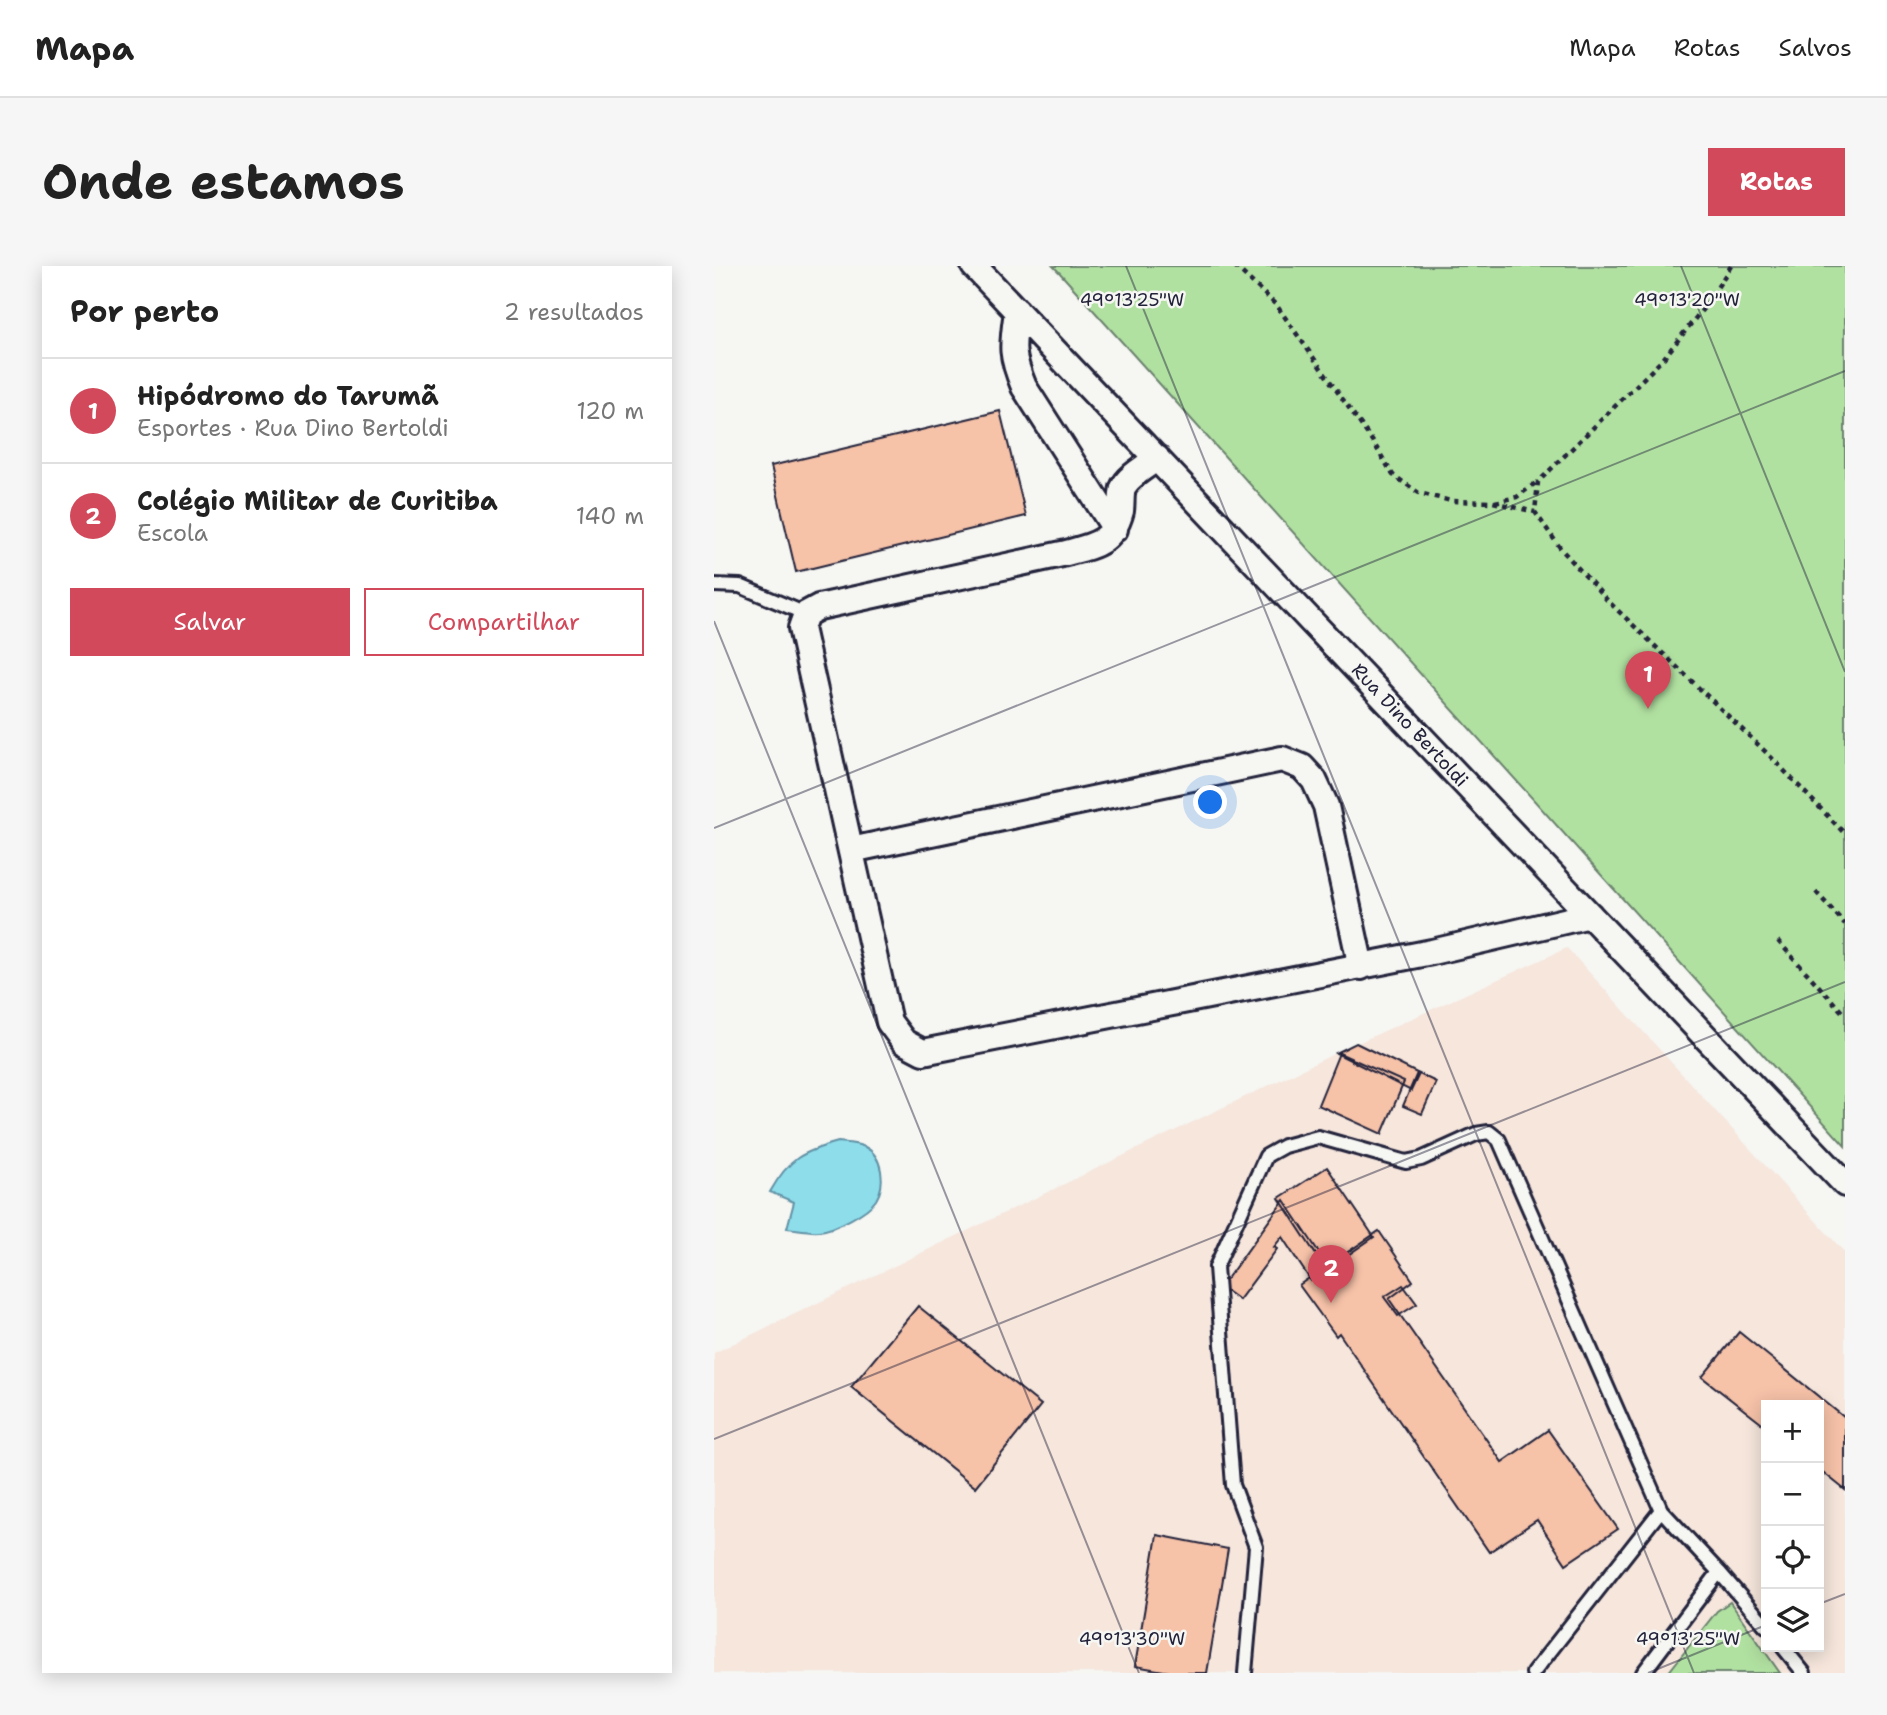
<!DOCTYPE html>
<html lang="pt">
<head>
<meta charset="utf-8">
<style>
  body { margin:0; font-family:"Shantell Sans",sans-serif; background:#f6f6f6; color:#222 }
  .controls { position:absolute; right:21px; bottom:21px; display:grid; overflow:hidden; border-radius:0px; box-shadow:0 4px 18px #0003 }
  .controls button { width:63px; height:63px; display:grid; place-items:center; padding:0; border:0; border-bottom:2px solid #e0e0e0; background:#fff; color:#222; font:35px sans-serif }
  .you { position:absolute; left:497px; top:537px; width:24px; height:24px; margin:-18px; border:5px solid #fff; border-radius:50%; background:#1a73e8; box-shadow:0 0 0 10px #1a73e833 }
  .badge { display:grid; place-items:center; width:46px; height:46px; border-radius:50%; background:#d1495b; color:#fff; font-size:23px; font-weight:700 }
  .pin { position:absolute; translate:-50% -58px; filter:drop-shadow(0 2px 4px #0008) }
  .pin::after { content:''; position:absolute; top:37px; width:24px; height:21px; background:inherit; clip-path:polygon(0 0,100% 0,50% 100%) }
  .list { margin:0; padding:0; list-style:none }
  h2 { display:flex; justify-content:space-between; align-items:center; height:91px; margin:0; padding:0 28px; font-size:30px }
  h2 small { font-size:23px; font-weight:400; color:#767676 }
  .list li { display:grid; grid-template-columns:46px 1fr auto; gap:21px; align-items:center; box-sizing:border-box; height:105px; padding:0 28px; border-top:2px solid #e0e0e0 }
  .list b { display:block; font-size:26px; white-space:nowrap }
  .list p { margin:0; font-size:23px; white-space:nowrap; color:#767676 }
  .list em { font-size:23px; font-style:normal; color:#767676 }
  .actions { display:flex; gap:14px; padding:21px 28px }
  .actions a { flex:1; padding:16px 0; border:2px solid #d1495b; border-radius:0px; text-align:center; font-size:24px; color:#d1495b }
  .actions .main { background:#d1495b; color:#fff }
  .icon { flex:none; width:38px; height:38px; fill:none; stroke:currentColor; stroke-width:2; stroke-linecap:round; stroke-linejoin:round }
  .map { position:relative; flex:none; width:1131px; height:1407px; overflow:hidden; border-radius:0px }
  header { display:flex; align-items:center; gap:42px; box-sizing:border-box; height:98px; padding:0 35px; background:#fff; border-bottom:2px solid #e0e0e0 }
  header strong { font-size:33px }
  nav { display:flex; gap:38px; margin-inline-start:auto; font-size:24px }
  .intro { display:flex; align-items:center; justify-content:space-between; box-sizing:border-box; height:168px; padding:0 42px }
  h1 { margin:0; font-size:49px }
  .button { padding:18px 32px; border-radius:0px; background:#d1495b; color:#fff; font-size:24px; font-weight:700 }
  main { display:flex; gap:42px; padding:0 42px }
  aside { flex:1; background:#fff; border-radius:0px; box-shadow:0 4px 18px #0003 }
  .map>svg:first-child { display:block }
</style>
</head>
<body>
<header>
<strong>Mapa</strong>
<nav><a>Mapa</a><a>Rotas</a><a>Salvos</a></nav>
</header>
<div class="intro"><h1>Onde estamos</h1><a class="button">Rotas</a></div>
<main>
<aside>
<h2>Por perto<small>2 resultados</small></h2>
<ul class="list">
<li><span class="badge">1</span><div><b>Hipódromo do Tarumã</b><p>Esportes · Rua Dino Bertoldi</p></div><em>120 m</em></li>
<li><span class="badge">2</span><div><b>Colégio Militar de Curitiba</b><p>Escola</p></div><em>140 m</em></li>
</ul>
<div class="actions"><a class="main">Salvar</a><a>Compartilhar</a></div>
</aside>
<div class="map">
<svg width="1131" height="1407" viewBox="0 0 1131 1407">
  <rect width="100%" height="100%" fill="#f6f6f2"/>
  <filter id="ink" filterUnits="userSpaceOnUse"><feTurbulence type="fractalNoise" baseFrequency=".0143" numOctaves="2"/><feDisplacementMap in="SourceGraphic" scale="14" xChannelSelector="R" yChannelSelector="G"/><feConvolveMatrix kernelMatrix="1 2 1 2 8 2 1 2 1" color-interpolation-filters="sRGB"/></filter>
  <g filter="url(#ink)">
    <path fill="#f6e6dc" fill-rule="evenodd" d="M853,682l278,305v420h-1131v-320l622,-300zM1052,1139h53v242h-53z"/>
    <path fill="#b1e1a1" stroke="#6a826e" stroke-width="2" d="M339,0h792v880l-786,-874z
      M1016,1336l50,71h-112l49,-62z"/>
    <path fill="#8dddeb" stroke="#6292a5" stroke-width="2" d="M124,876c10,1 18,1 27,5 18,9 21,37 11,53 -8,12 -42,30 -57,31 -10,1 -22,-2 -32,-3l7,-26 -24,-10c19,-34 32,-40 68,-50z"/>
    <path fill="#f6c2a8" stroke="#22223b" stroke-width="2" d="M286,145l26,105 -230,56 -25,-106z
      M642,777l63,31 -8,17 -75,-38z
      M625,787l65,29 -22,52 -64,-29z
      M703,807l19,9 -14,32 -19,-8z
      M613,901l47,70 -48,33 -47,-72z
      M570,934l46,69 -19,12 -29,-44 -8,10 3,2 -38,51 -18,-13z
      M665,965l34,50 -24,18 113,163 46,-32 70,99 -52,35 -29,-44 -48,32 -150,-219 -3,3 -37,-51z
      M689,1019l14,19 -19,12 -14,-19z
      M204,1040l123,99 -66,82 -124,-100z
      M1025,1066l106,86v72l-26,-21v-64h-53v22l-64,-50z
      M443,1269l71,14 -21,124h-32l-40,-7z"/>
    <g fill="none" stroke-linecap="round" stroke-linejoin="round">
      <defs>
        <path id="lane" d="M0,319l26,1 66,28
          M1069,1381l21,26
          M531,1407l11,-126 -23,-62 -17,-218 50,-111 18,-10 34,-9 88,25 15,-3 55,-25 13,-2 10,8 162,370 58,62 47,54
          M819,1407l128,-163
          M929,1407l76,-101"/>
        <path id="street" d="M260,0l871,918
          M303,45c-5,36 -7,42 7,76l91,142
          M443,192c-10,8 -29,18 -34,30 -2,7 -1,16 -2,23 -9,34 -29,35 -59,43l-243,53 -13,7 -5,14 88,394 15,20 19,10 509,-100 158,-37
          M137,584l431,-91 20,8 12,13 12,26 35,161"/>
      </defs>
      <use href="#lane" stroke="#22223b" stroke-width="18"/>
      <use href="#street" stroke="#22223b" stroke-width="30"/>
      <path stroke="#22223b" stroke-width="4.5" stroke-dasharray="5 5" stroke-linecap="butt" d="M521,0l42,40 96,136 20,33 26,18 32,8 42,1 42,10
        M1017,0l-25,39 -43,54 -125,123 -3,30 26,37 47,52 162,155 75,78
        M781,236l22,-5 20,-15
        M1102,626l29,32
        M1064,675l67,74"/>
      <use href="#lane" stroke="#f6f6f2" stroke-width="12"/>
      <use href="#street" stroke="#f6f6f2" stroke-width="24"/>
    </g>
  </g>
  <path fill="none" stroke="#22223b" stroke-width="2" stroke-opacity="0.45" d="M412,0l568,1407M967,0l164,406M0,355l425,1052M0,562l1131,-457M0,1173l1131,-457M1105,1338l26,-10M934,1407l118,-48"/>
  <g text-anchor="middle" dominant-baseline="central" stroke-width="5" stroke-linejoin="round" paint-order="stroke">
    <g font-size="19" fill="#22223b" stroke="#f6f6f2">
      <text transform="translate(696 459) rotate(47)">Rua Dino Bertoldi</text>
    </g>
  </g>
  <g font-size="18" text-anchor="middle" fill="#22223b" stroke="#f6f6f2" stroke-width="5" stroke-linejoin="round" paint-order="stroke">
    <text x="418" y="40">49°13'25"W</text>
    <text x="973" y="40">49°13'20"W</text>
    <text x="418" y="1379">49°13'30"W</text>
    <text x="974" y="1379">49°13'25"W</text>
  </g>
</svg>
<div class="controls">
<button>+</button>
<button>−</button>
<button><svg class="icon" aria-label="locate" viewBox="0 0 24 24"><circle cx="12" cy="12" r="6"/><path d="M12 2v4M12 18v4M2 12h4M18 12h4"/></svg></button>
<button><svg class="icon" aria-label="layers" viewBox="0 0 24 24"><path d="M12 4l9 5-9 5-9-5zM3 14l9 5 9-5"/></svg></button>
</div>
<div class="you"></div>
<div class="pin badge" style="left:934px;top:443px">1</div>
<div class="pin badge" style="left:617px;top:1037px">2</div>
</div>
</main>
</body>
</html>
